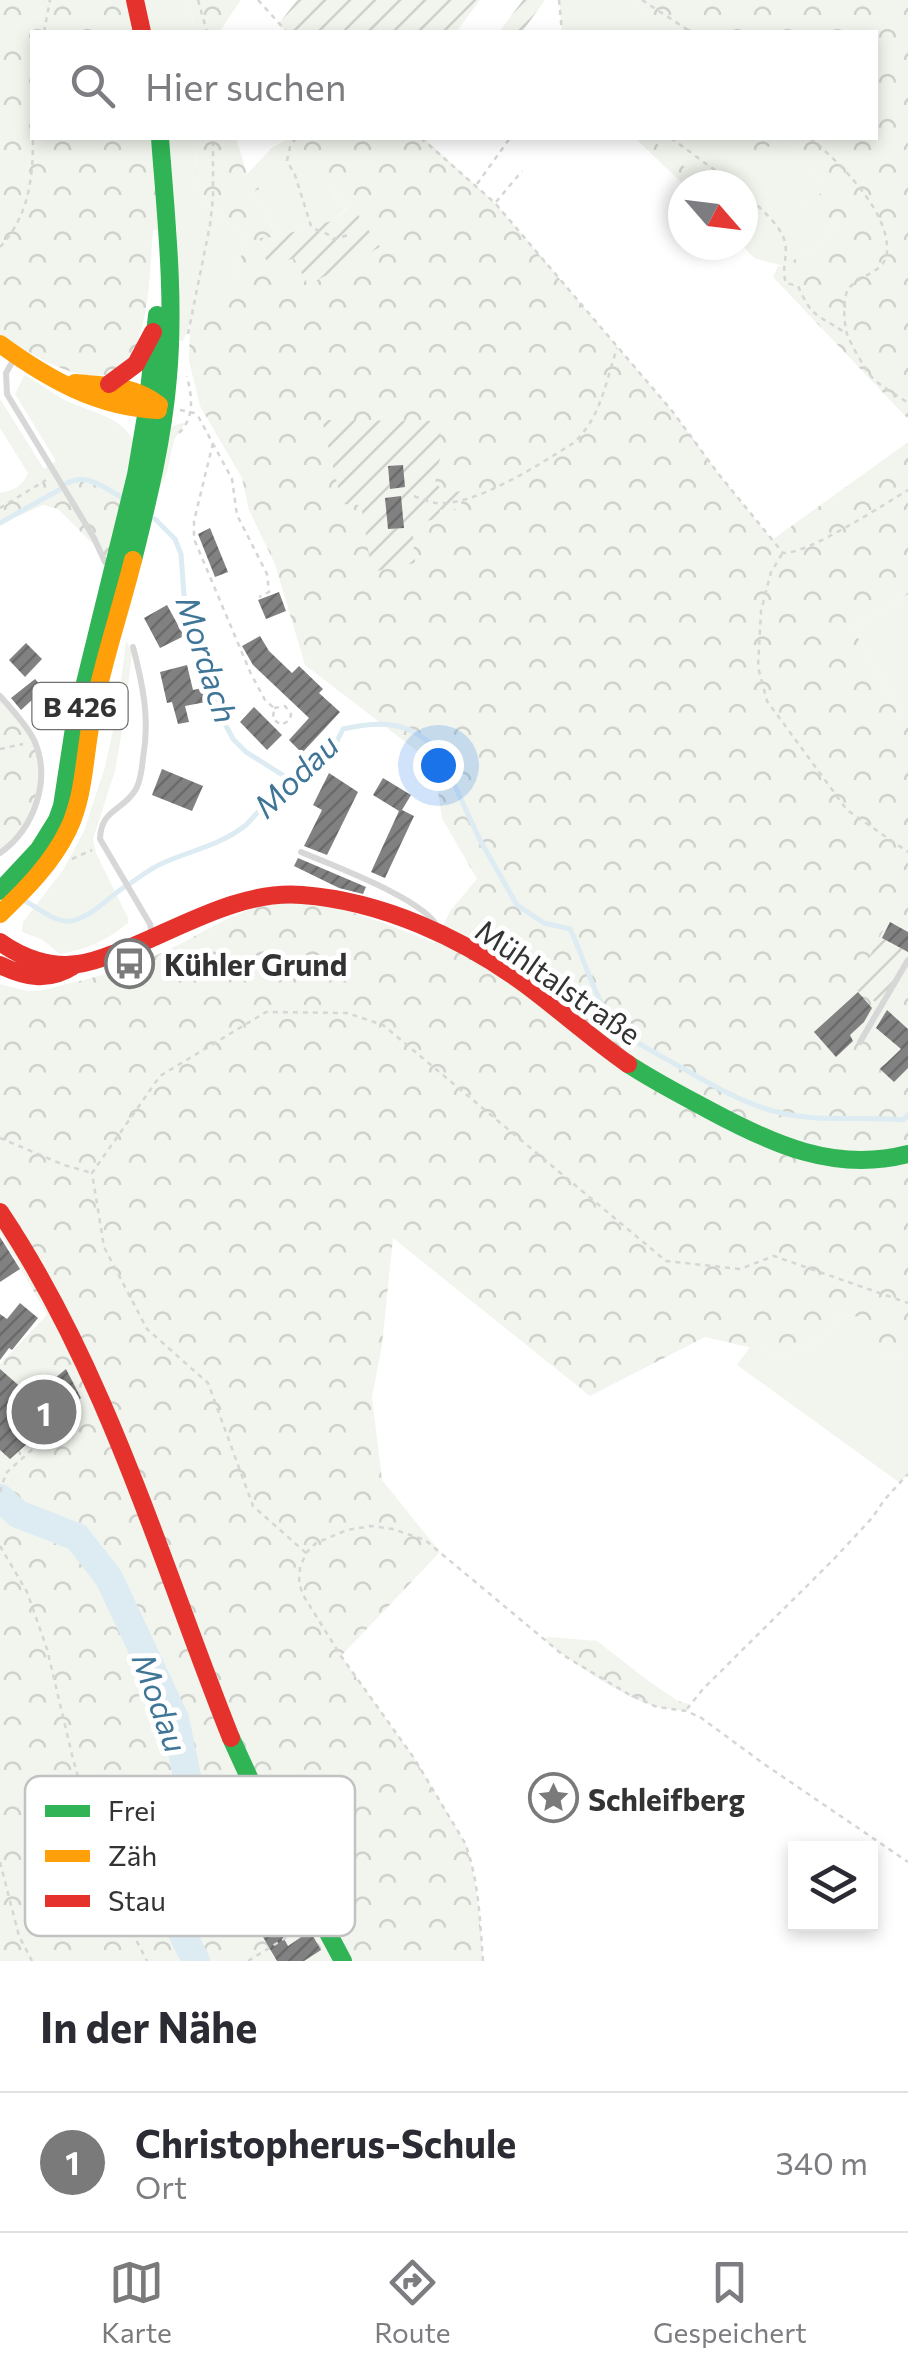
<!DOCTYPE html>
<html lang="de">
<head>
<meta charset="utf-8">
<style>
  body { margin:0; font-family:Commissioner,sans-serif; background:#f7f7f7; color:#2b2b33 }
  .controls { position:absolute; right:30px; bottom:30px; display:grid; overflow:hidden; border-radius:0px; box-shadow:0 5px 15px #0003 }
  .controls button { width:90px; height:90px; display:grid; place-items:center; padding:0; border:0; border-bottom:2px solid #e1e1e2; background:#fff; color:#2b2b33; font:50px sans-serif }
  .compass { position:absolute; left:668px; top:170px; width:90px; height:90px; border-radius:50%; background:#fff; box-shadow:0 5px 15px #0003; rotate:118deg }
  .you { position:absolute; left:438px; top:765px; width:35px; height:35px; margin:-25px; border:8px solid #fff; border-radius:50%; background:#1a73e8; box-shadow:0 0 0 15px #1a73e833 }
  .badge { display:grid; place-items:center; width:65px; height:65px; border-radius:50%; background:#7a7a7a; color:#fff; font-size:32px; font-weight:700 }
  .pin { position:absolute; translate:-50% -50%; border:5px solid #fff; box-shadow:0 2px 10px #0006 }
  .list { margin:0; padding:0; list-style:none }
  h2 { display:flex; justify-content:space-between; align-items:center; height:130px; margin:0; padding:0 40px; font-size:42px }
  h2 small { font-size:32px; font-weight:400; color:#7c7c81 }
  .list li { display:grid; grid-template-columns:65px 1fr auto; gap:30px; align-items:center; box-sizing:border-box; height:140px; padding:0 40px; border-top:2px solid #e1e1e2 }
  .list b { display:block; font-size:38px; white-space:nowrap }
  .list p { margin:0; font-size:32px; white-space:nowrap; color:#7c7c81 }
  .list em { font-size:32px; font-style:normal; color:#7c7c81 }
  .icon { flex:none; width:55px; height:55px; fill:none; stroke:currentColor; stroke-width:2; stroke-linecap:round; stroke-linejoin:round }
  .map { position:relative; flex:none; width:908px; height:1961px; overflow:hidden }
  .search { position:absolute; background:#fff; box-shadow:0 5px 15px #0003; left:30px; right:30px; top:30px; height:110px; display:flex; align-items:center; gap:25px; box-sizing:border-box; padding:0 35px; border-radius:0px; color:#7c7c81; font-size:38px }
  .sheet { height:270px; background:#fff }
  nav { display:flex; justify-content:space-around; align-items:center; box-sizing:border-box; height:140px; border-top:2px solid #e1e1e2; background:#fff; font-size:28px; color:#7c7c81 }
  nav a { display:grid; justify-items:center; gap:5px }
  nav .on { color:#7a7a7a }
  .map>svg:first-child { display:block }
</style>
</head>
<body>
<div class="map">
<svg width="908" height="1961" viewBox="0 0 908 1961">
  <defs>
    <pattern id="forest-crowns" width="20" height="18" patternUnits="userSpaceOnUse" patternTransform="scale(2.5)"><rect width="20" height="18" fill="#f1f5ed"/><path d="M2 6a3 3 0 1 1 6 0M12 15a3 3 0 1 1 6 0" fill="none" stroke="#cfd2cc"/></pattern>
    <pattern id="garden-furrows" width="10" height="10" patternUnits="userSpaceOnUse" patternTransform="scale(2.5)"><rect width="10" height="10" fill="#f1f5ed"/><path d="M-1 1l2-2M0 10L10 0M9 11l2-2" fill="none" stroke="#cfd2cc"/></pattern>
    <pattern id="building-hatch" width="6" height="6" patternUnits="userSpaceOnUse" patternTransform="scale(2.5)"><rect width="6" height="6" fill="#818181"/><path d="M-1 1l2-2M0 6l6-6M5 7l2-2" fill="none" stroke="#6a6a6a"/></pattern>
  </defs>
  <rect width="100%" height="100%" fill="#fff"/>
  <path fill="#f1f5ed" d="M135,0h51l6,14 1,18h-51z
    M559,0h75l18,18 10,14h-100z
    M160,138h35l1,43 15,28 33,26 -3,23 -7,15 8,18 -22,15 -15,18 -15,1 -7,16h-8l2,-112z
    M650,138h77l1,16 25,5 27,-21h5l44,50 -25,20 32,15 -14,19 -38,24 -30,-8 -12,-13 3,-18 -2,-42h-37z
    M287,161l31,9 27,40 -14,11 -55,16 -17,-37 -13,-4 13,-7 -2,-9z
    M24,376h3c11,7 23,15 34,22 24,14 62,16 73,45 13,-5 39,-20 51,-20l-11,17 -7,32 -10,21 -12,59 -89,-78 -56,34v-15c13,-2 23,-7 28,-20l-28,-45v-29l44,70 12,-8 -41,-67z
    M908,594v132l-55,-97z
    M126,640l6,12 -7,61 -10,58 -22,68 3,14 32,65v5c-20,17 -43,27 -68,31l-17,-14 -21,-8 1,-10 40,-52 21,-39 21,-64 13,-59z
    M841,1314l25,4 17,9 -13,22 18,8 17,-3 3,4v116l-8,9 -163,-118 13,-18 32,8 19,-5 25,-14z"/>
  <path fill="url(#forest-crowns)" fill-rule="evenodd" d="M0,0h135l7,32h-110v106h128l5,92h-12c-3,38 -3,81 -17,117 -3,8 -8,13 -14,18 -3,2 -11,8 -13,9 -32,10 -84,-23 -109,-40z
    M186,0h55l-22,32h-26l-1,-18z
    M634,0h274v419l-135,-142 5,-11h6l38,-24 14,-19 -33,-14 25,-22 -43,-49h91v-106h-214l-10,-14z
    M195,138h41l11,36 26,-27 17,-9h131l6,3 68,62 178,209 44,60 55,68 136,-98v152l-55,35 55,97v632l-3,-4 -17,3 -19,-8 13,-22 -16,-9 -25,-4 -15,22 -25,14 -19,5 -77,-18 -115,59 -197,-158 -11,107 -10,52 10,83 58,72 -99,104 73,102 51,85c13,37 15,79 18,118h-483v-597l47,-49 -47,-83v-248c12,3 25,8 37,7 10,-1 21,-5 30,-7 40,-9 78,-22 115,-41 26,-14 54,-31 83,-38 52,-13 122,20 170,38l15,-32 27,-32 -35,-61 -8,-54 -129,-99 -30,-101 -26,-54 -7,-32 -42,-72 -11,-45 1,-36 15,-2 -4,-20 19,3 4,-13 17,-2 -7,-18 7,-15 3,-23 -33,-26 -15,-28zM287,161l30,9 6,22 9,-2 13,20 7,-4 -81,61 -11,-28 16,-2 -17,-37 -12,-5 12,-6 -1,-9z
    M635,138h15l56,47h-22z
    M727,138h53l-27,21 -26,-5z
    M66,466c26,6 44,18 57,42l-15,48h-3l-47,-47 -15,-4 -43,19v-16l56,-34z
    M0,696l32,41 9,35 -12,51 -29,30z
    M549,1637l48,4 50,39 31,21 11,3 -3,7c-11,-2 -22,-2 -32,-5 -38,-13 -80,-42 -111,-67z"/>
  <path fill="url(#garden-furrows)" d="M297,0h183l-24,32h-169l-9,-7z
    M523,0h22l-23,32h-23z
    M352,206l28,41 -72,38 -14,-27 -23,9 -12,-18 4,-3 -4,-8 17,-1 55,-16z
    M322,420l118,1 1,32 -6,30 12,10 15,-2 -1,18 -21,1 -1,9 -27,4 3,40 -43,9 -11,-67 -19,-1z
    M888,921l2,1 -8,16 26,14v8l-26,46 -29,-18z"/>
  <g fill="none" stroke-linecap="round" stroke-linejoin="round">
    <path stroke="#ddebf3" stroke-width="5" d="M67,483c20,-10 36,4 54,14
      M155,519l20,20 6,15 3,41 14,31 9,55 17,41 9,17 13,13 43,27
      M0,523l59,-33
      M23,900c15,7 31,23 48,21 19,-3 37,-23 52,-33 13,-8 26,-19 40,-25 29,-13 58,-18 83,-38l70,-76 21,-8 6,-12c38,-9 68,-8 96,23l41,88 37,65 27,18 26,6c13,26 25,70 42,91 16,20 42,32 63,44 32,18 63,37 98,47 43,12 87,5 130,9l5,-5"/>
    <path stroke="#ddebf3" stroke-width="28" d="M0,1498l18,16 59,23 32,41 66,141 21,100 -22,57 -3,35 25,50"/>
  </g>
  <path fill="url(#building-hatch)" d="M403,465l2,22 -15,2 -2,-23z
    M401,496l3,32 -16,1 -3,-31z
    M210,528l18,44 -13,5 -17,-43z
    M279,592l7,19 -20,8 -8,-19z
    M167,605l17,31 -24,12 -16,-30z
    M260,636l9,15 23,22 7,-7 24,23 -4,4 21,19 -38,41 -13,-13 20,-22 -56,-53 -11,-19z
    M26,643l16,16 -17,18 -16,-17z
    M187,665l6,25 10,-2 3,14 -21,4 4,16 -11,2 -6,-22 -5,1 -7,-31z
    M35,679l9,10 -23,21 -10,-12z
    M254,707l28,28 -15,15 -27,-28z
    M162,769l41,17 -11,25 -40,-16z
    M329,773l29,19 -31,63 -23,-9 18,-36 -9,-5z
    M383,778l28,17 -9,15 12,6 -29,62 -14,-6 28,-61 -26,-16z
    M298,858l68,29 -3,7 -24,-6 -45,-22z
    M890,922l18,10v20l-26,-14z
    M858,992l14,16 -8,14 -14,13 3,6 -17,16 -22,-25z
    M887,1010l21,19v39l-14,14 -14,-13 21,-20 -25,-21z
    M0,1237l20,32 -20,13z
    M20,1303l18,15 -26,32 -3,-2 -9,12v-46l7,5z
    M0,1369l32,28 34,-28 15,29 -29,24 -4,-3 -6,2 -4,13 -28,25 -10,-9z
    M278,1875l11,20 -22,13 21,38 22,-15 11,19 -17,11h-27l-43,-74 15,-9 6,10z"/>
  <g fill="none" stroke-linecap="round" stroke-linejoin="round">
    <path stroke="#d6d6d6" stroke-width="2.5" stroke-dasharray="5 5" stroke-linecap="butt" d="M198,0l9,32
      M258,0l29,32
      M559,0l3,32
      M642,0l49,32
      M44,32l6,-32
      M296,138l-6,9 -3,14 8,14 16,51c6,6 16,5 22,13l16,-4
      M421,138l74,65 178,209 44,60 66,81c25,1 100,-48 125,-63
      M671,138l64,47
      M810,138c28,23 80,73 77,114 -1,20 -26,22 -38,36 -7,9 -5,35 -2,46 3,9 17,33 23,41 9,11 26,19 38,28
      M477,184l33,-46
      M743,192c14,14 37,31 42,50 3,14 -4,27 1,41l12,3c15,33 18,27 46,46
      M496,202l26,-31
      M0,247c29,-31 33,-69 33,-109
      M188,334l22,-109 3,-28v-59
      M180,410l14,3 4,3 34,63 5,36 30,59 2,18 -10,5
      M179,433c16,-16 13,-36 8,-57
      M213,443l-19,78v18l57,135 14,26 9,8 -1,11 8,6 9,-5 1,-6 -6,-8 -11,2
      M414,496c7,3 15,6 22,7 38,4 104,-39 136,-59 28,-23 34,-63 45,-96
      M0,508l46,-28
      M782,554l-11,18 -10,39 -3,56 9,34 80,109 61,42
      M0,749l23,-5
      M72,859l20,-9
      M0,1138l64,27 28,8
      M0,1492l6,-19 29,-26
      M0,1546l27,46 20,57 26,110 22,77 27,77 25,48
      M306,1553l-53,-47 -45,-123 -61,-54 -43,-82 -12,-74 68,-97 106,-64 81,1 36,12 283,236 74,8 34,-13 134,47
      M687,1709l16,-20 129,-128 40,-43 13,-19 23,-25
      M0,1862l19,74 13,25
      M248,1961l39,-24
      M483,1961c-3,-39 -4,-81 -18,-118l-51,-85 -73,-102 -38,-61 -4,-12 1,-15 6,-15 10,-10 31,-13 24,-4 22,3 32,11 138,115 67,40 16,7 11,5 29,4 14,6 64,47 144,98"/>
    <path stroke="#d7d7d7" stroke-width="6" d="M15,357l-9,16 1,21 87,144 11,24
      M133,647c10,38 17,72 10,111 -1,10 -2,22 -7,31 -12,22 -35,19 -36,50l50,85 2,11
      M0,696c12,14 26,28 34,44 18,40 0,89 -34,113
      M301,852c30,13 126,48 137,76
      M860,1042l48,-82
      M42,1441l9,-9 -4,-6"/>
    <path stroke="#30b455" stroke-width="18" d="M133,560c15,-60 30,-121 35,-183 7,-79 -2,-160 -8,-239
      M0,891l39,-42 18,-29 5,-14 12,-78 62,-253 11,-65 10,-95
      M628,1064c26,17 53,31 81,46 63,34 126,63 199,44
      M231,1738l43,94 69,129"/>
    <path stroke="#ff9f0a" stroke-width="18" d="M0,344c48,35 97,63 158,66
      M75,383c31,3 59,2 84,22
      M0,914c26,-25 52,-51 68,-84 17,-35 16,-75 24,-113 10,-53 28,-105 41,-157"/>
    <path stroke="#e5322d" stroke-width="18" d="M135,0l7,32
      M109,384l27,-20 17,-32
      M0,942c22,16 51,26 78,22 18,-2 34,-10 51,-16 54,-22 113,-58 173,-53 80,6 160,43 223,89 35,26 67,55 103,80
      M0,965c27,13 49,17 75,0
      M0,1212c107,160 160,348 231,526"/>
  </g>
  <defs>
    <symbol id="bus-ring" viewBox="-11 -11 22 22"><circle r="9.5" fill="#fff" stroke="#7a7a7a" stroke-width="1.5"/><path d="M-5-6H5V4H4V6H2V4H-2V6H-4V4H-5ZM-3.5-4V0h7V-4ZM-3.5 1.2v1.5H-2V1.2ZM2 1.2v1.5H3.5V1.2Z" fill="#7a7a7a"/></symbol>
    <symbol id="sight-ring" viewBox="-11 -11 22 22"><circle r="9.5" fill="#fff" stroke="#7a7a7a" stroke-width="1.5"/><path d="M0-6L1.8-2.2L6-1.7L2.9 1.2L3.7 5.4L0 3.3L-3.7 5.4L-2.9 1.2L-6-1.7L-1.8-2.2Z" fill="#7a7a7a"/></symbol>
  </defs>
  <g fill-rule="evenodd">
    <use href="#bus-ring" x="102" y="936" width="55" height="55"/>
    <use href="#sight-ring" x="526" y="1770" width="55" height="55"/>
  </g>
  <g text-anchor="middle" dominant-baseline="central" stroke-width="10" stroke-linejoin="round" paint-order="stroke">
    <rect fill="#fff" stroke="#707070" stroke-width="2.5" x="32.5" y="683" width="95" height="46" rx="8"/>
    <g font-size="28" font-weight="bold" fill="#333">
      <text x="80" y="706">B 426</text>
    </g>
    <g font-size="30" font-weight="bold" fill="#333" stroke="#fff" text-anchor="start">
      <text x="164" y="963">Kühler Grund</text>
      <text x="588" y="1798">Schleifberg</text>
    </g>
    <g font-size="30" fill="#333" stroke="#fff">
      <text transform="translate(559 981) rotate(35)">Mühltalstraße</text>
    </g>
    <g font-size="32" font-style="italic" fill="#3f7597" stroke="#fff">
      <text transform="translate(208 659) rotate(72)">Mordach</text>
      <text transform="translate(295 775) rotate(-44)">Modau</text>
      <text transform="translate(161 1702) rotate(70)">Modau</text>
    </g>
  </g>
  <rect x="25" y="1776" width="330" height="160" rx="15" fill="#fff" stroke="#c2c2c2" stroke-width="2.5"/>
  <rect x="45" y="1805" width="45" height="12" fill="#30b455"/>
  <rect x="45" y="1850" width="45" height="12" fill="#ff9f0a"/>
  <rect x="45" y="1895" width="45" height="12" fill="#e5322d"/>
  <g font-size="28" fill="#333">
    <text x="108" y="1821">Frei</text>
    <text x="108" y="1866">Zäh</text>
    <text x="108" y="1911">Stau</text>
  </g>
</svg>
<div class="controls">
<button><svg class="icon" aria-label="layers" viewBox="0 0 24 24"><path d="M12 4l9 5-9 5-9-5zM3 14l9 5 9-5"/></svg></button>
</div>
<svg class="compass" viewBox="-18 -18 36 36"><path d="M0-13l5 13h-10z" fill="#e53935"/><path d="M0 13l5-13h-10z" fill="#7c7c81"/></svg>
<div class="you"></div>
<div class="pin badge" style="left:44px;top:1412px">1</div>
<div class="search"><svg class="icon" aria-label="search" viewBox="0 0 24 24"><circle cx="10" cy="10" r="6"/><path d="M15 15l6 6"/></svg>Hier suchen</div>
</div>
<section class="sheet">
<h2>In der Nähe<small></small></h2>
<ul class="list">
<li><span class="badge">1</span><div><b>Christopherus-Schule</b><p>Ort</p></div><em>340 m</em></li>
</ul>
</section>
<nav>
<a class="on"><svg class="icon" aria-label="map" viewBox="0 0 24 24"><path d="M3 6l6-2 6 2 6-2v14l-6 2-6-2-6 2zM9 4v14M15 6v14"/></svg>Karte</a>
<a><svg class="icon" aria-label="directions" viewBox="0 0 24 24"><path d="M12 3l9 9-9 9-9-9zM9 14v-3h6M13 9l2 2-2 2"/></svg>Route</a>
<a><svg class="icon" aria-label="saved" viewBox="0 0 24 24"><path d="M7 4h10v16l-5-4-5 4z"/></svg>Gespeichert</a>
</nav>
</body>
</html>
